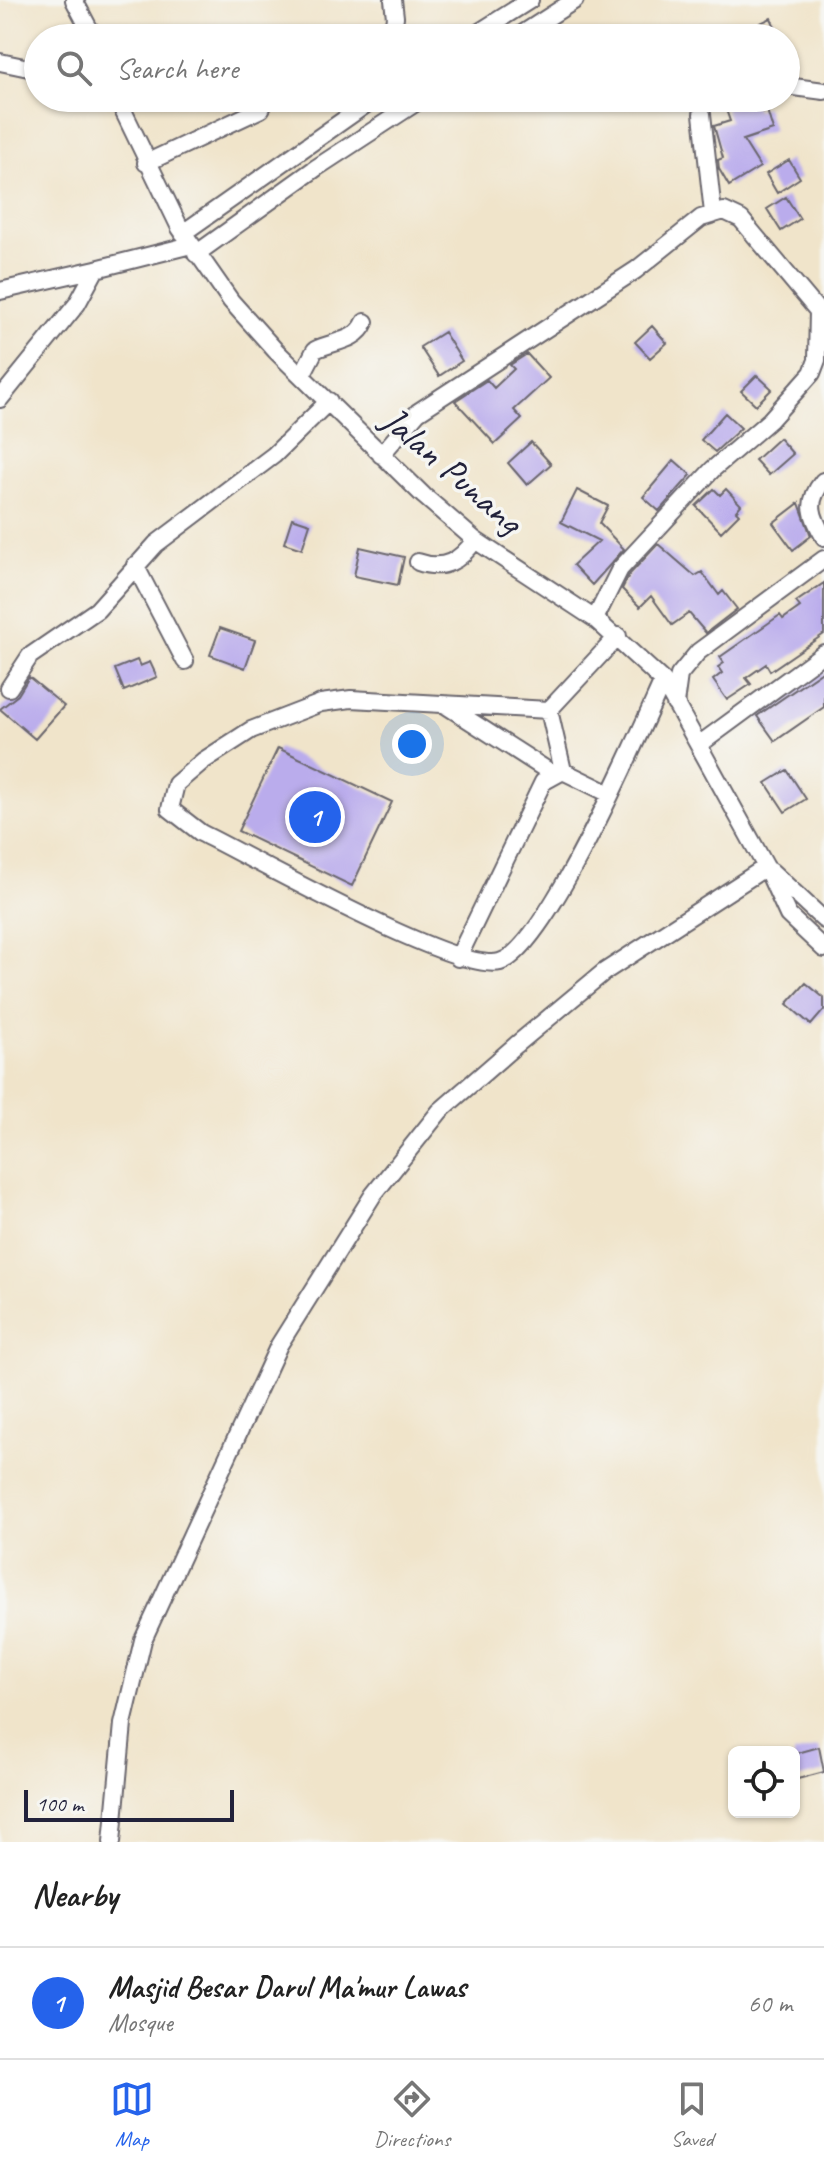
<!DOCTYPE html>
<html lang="en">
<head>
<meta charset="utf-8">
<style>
  body { margin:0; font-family:Caveat,sans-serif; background:#f6f6f6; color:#222 }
  .controls { position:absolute; right:24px; bottom:24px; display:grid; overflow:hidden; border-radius:12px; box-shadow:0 2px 6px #0004 }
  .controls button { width:72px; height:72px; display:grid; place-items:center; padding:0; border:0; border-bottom:2px solid #e0e0e0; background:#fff; color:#222; font:40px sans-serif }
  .scale { position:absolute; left:24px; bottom:20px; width:210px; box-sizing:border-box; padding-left:8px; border:4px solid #22223b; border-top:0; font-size:22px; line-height:28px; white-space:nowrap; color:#22223b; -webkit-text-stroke:6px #f6f6f2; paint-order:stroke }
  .you { position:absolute; left:412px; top:744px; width:28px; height:28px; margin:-20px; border:6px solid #fff; border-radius:50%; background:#1a73e8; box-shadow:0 0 0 12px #1a73e833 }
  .badge { display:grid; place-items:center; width:52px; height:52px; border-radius:50%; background:#2563eb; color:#fff; font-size:26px; font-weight:700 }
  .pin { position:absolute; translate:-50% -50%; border:4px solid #fff; box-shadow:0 2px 8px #0006 }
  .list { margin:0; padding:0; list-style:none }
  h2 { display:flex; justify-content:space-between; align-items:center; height:104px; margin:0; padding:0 32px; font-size:34px }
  h2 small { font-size:26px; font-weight:400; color:#767676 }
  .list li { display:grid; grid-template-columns:52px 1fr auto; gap:24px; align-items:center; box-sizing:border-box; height:112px; padding:0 32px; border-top:2px solid #e0e0e0 }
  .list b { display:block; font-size:30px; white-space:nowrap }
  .list p { margin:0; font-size:26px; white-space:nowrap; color:#767676 }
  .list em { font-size:26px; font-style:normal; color:#767676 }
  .icon { flex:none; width:44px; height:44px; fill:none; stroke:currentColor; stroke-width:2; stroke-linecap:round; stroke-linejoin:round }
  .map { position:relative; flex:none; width:824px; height:1842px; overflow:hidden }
  .search { position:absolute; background:#fff; box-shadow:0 2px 6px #0004; left:24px; right:24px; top:24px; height:88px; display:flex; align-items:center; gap:20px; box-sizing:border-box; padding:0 28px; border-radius:44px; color:#767676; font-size:30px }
  .sheet { height:216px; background:#fff }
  nav { display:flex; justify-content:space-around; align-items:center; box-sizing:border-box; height:112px; border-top:2px solid #e0e0e0; background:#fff; font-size:22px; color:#767676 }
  nav a { display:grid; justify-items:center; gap:4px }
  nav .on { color:#2563eb }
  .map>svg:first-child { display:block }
</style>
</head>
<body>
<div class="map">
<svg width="824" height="1842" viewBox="0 0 824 1842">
  <rect width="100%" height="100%" fill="#f6f6f2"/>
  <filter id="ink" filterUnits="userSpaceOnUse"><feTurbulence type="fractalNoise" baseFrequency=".0125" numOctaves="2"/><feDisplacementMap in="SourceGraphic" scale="16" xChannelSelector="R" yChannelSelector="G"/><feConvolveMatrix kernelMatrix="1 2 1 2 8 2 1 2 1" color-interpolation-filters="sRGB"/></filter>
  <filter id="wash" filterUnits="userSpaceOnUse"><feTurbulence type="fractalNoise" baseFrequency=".006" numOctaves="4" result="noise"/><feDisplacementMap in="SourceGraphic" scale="32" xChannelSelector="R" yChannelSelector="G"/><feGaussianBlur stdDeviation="1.8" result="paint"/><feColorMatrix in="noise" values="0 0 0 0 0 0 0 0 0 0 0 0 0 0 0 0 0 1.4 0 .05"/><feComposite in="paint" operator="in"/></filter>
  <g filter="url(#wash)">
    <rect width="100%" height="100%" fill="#f0e4ca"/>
    <g id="blocks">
      <path fill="#baacec" d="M771,18l9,20h-21l-5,-12z
        M752,99l4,11 10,-3 7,23 -30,10 17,27 -31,19 -10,-17 -1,-9 5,-2 -9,-32 16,-5 -5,-14z
        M789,160l11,18 -23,15 -11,-19z
        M786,197l14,22 -19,12 -14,-22z
        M652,326l15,17 -17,15 -15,-16z
        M444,332l18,29 -23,15 -19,-29z
        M527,354l22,24 -35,32 8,9 -27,25 -40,-43 32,-21 7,8 20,-19 -4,-4z
        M757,375l15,14 -16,16 -15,-14z
        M725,413l16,15 -26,24 -14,-12z
        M779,438l14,16 -24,21 -14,-15z
        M531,442l20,22 -24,21 -19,-22z
        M674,460l17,15 -32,36 -16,-14z
        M714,489l6,6 6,-6 15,16 -5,6 3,3 -18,18 -25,-26z
        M577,490l31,16 -9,17 25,26 -32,36 -19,-20 26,-24 -38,-19z
        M799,503l12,33 -18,14 -20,-27z
        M292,518l18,6 -8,25 -18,-6z
        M658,544l37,32 7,-4 17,23 4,-4 14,18 -31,24 -17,-20 -17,12 -21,-29 -11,11 -18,-18 7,-14z
        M360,547l44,10 -6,28 -44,-9z
        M824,583v51l-54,37 -4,-7 -20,14 5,6 -24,16 -14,-20 9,-7 -4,-6 6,-4 -4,-6 60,-42 3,4 17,-12 -4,-5z
        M220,628l35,12 -10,28 -35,-13z
        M137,660l3,6 10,-4 7,15 -33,14 -9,-22z
        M824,670v37l-49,34 -18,-25z
        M29,677l35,29 -29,33 -35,-30 18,-14z
        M278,748l114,54 -40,84 -114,-55z
        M787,770l19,29 -21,13 -19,-29z
        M806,983l18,15v12l-13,15 -24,-21z
        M819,1747l5,25 -30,8v-26z"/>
    </g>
  </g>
  <g filter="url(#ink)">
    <use href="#blocks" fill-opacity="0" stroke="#6a666d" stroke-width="2"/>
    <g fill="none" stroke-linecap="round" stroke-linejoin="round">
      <defs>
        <path id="minor" d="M74,0l20,38
          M391,38l4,-21 -2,-17
          M470,38l60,-38
          M516,38l59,-38
          M0,62l38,8
          M786,86l38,5
          M117,98l63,130 51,73 44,49 149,146 51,44 120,79 68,62 103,186 22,48 36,34
          M568,98l3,5
          M702,114l11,99
          M146,163l115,-54 6,-11
          M183,233l192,-135
          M196,254l120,-86 107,-70
          M0,291l96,-22
          M302,375l13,-25c17,-9 42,-8 50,-28
          M0,399l77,-95 19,-35 95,-24
          M381,455l37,-43 218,-142 65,-52 23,-7 17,8 77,92 -1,49 -5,13 -42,47 -57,49 -93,100 -25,50
          M823,481c-17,21 -12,34 1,56
          M418,562c26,9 42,-1 57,-22
          M135,565l50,96
          M618,636l-69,74 -198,-11 -30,4 -70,27 -48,31 -27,23 -6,25 31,24c51,25 256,141 299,129 46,-12 140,-231 163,-281
          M9,688l21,-32 67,-46 59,-66 118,-89 55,-54
          M675,704l4,-29 19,-23 126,-93
          M447,706l106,68
          M549,710l14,61
          M700,744l124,-91
          M771,871l53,49
          M458,958l85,-176 20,-11 47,23
          M112,1842l11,-118 20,-84 136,-295 94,-150 67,-84 76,-66 88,-73 162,-105"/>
      </defs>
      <use href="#minor" stroke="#6a666d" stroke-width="20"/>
      <use href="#minor" stroke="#fff" stroke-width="16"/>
    </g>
  </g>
  <g text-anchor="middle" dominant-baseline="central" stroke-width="7" stroke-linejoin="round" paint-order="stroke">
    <g font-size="38" fill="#22223b" stroke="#f6f6f2">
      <text transform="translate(452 470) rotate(41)">Jalan Punang</text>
    </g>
  </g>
</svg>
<div class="controls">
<button><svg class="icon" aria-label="locate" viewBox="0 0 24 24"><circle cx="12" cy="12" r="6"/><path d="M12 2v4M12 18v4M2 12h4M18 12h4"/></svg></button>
</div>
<div class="scale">100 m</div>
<div class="you"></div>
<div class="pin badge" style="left:315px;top:817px">1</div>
<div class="search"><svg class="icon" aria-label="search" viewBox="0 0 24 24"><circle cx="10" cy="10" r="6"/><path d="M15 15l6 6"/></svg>Search here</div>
</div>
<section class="sheet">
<h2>Nearby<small></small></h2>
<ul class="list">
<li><span class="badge">1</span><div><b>Masjid Besar Darul Ma'mur Lawas</b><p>Mosque</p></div><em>60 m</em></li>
</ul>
</section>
<nav>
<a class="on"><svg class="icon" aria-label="map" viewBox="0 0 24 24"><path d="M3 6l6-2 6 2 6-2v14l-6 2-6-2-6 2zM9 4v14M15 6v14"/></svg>Map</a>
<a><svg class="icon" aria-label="directions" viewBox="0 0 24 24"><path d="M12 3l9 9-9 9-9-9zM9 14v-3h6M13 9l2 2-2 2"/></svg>Directions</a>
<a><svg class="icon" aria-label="saved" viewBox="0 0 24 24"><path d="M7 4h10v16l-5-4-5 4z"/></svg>Saved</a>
</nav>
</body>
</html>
